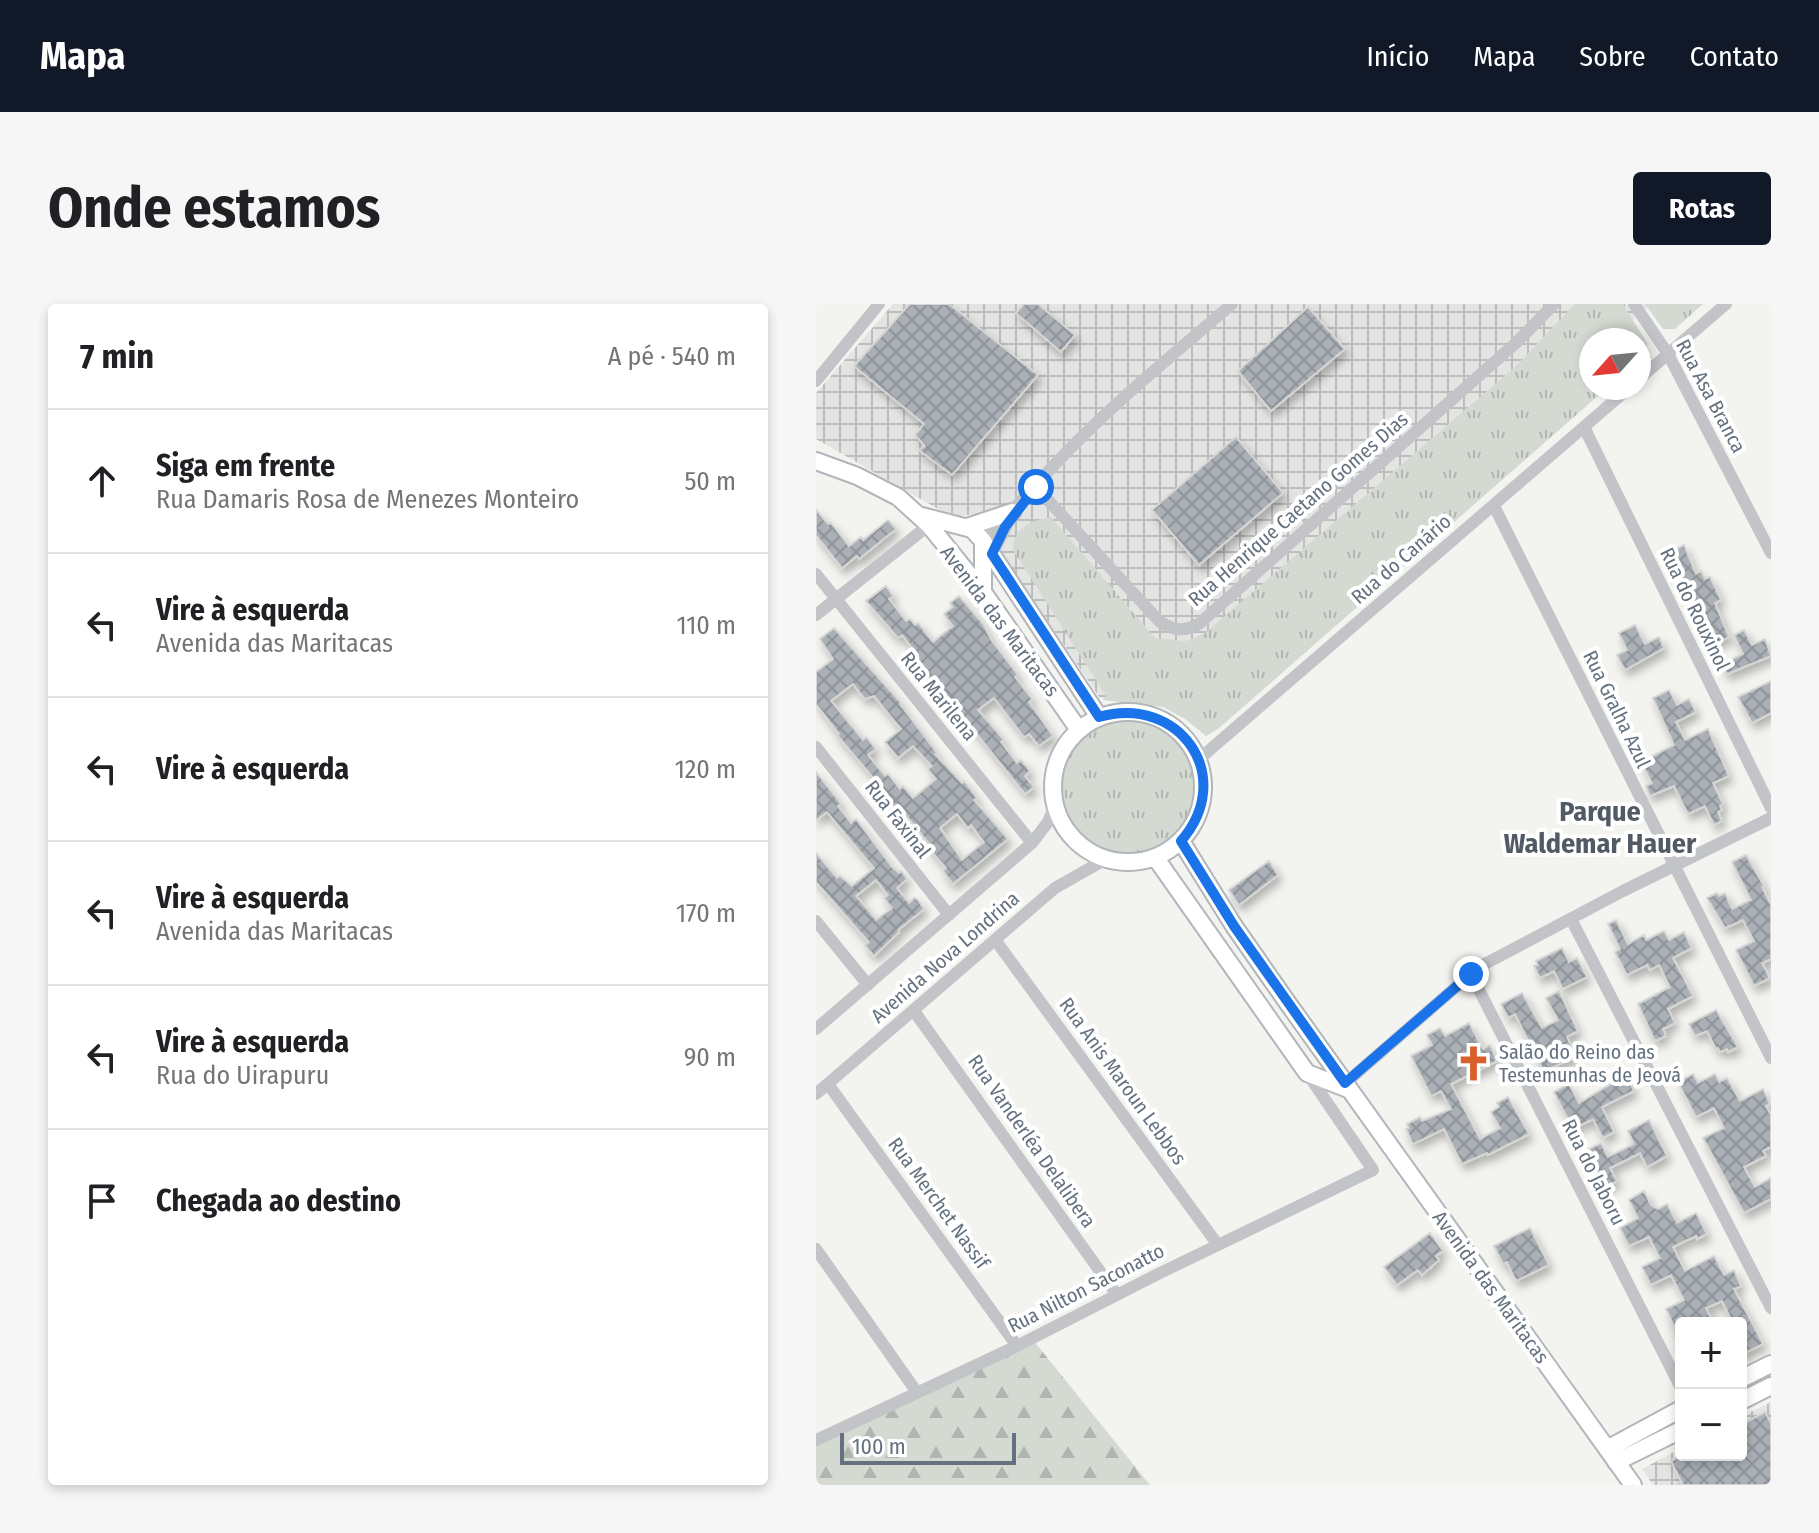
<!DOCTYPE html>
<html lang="pt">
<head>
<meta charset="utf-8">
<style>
  body { margin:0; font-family:"Fira Sans Condensed",sans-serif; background:#f6f6f6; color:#202124 }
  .controls { position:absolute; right:24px; bottom:24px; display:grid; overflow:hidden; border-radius:8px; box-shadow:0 4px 12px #0003 }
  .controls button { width:72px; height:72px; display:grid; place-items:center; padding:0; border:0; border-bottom:2px solid #e0e0e0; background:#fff; color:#202124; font:40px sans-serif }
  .compass { position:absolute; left:763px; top:24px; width:72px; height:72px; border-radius:50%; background:#fff; box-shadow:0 4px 12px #0003; rotate:243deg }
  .scale { position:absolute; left:24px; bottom:20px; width:176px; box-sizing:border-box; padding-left:8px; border:4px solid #64717f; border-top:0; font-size:22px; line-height:28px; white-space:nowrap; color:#64717f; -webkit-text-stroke:6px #fff; paint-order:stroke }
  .stop { position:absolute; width:24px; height:24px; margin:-18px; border:6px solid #1a73e8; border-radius:50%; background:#fff }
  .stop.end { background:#1a73e8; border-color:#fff; box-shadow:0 2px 8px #0008 }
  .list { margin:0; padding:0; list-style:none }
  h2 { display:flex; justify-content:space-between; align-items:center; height:104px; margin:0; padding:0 32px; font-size:34px }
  h2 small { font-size:26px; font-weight:400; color:#757577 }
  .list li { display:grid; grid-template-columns:52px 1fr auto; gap:24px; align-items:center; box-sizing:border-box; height:144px; padding:0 32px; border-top:2px solid #e0e0e0 }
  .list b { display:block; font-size:30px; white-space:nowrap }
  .list p { margin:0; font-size:26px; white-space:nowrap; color:#757577 }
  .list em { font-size:26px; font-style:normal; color:#757577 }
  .icon { flex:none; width:44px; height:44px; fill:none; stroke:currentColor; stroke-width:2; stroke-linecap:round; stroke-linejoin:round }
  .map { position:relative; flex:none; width:955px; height:1181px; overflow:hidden; border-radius:8px }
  header { display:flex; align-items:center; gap:48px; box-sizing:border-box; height:112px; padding:0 40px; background:#111827; color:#fff }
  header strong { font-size:38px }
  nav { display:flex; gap:44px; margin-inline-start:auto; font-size:28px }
  .intro { display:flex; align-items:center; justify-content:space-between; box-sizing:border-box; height:192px; padding:0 48px }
  h1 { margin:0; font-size:56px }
  .button { padding:20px 36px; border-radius:8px; background:#111827; color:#fff; font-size:28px; font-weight:700 }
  main { display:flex; gap:48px; padding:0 48px }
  aside { flex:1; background:#fff; border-radius:8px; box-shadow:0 4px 12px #0003 }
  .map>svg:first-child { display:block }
</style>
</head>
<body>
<header>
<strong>Mapa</strong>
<nav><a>Início</a><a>Mapa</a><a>Sobre</a><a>Contato</a></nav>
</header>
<div class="intro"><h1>Onde estamos</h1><a class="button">Rotas</a></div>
<main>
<aside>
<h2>7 min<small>A pé · 540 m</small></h2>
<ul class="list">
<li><svg class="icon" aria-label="ahead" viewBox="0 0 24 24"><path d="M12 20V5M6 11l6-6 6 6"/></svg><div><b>Siga em frente</b><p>Rua Damaris Rosa de Menezes Monteiro</p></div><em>50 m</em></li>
<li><svg class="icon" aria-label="left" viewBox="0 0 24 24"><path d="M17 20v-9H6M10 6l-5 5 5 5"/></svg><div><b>Vire à esquerda</b><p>Avenida das Maritacas</p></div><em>110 m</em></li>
<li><svg class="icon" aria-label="left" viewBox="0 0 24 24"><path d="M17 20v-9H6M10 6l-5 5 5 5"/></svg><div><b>Vire à esquerda</b></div><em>120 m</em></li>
<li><svg class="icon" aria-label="left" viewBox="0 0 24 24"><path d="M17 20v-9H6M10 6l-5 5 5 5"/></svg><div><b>Vire à esquerda</b><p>Avenida das Maritacas</p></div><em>170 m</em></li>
<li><svg class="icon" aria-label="left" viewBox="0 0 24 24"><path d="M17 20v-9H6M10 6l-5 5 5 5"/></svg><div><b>Vire à esquerda</b><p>Rua do Uirapuru</p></div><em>90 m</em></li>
<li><svg class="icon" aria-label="arrive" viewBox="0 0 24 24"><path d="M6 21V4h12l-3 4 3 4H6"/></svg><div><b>Chegada ao destino</b></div></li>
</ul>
</aside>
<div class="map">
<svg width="955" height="1181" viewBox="0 0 955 1181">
  <defs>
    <pattern id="industrial-grid" width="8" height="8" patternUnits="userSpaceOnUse" patternTransform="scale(2)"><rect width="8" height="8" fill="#e4e5e3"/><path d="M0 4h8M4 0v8" fill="none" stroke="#bcbebd"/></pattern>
    <pattern id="grass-tufts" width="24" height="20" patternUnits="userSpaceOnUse" patternTransform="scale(2)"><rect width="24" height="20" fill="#d4dad1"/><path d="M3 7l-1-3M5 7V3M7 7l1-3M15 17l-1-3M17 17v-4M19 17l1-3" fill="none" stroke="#b0b5af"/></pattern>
    <pattern id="forest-firs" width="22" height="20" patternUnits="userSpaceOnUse" patternTransform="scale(2)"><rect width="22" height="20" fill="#d4dad1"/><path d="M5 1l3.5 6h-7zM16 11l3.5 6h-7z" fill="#b0b5af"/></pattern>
    <pattern id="building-cross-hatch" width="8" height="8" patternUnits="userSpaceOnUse" patternTransform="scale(2)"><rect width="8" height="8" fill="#aab0b6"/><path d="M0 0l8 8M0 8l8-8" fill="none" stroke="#8e9499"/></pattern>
    <filter id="shadow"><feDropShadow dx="3.5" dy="6" stdDeviation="4" flood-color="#0004"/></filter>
  </defs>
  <rect width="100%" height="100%" fill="#f3f4f0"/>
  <path fill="url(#industrial-grid)" d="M77,0h759l-44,36h-17l-448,362 -43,-4 -125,-184 -23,3 -136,-78v-46z
    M955,1098v83h-118l-11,-16 39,-21v7h60v-38z"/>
  <path fill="url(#grass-tufts)" d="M759,0h48l24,39v8l-8,9v-20h-48v48h16l-389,341 -12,7 -21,-17 -22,-12 -60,-7 3,-4 -93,-146c0,-23 18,-29 38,-33l104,121 30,3 19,-7 311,-267z
    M829,0h58l-28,25h-12z
    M242 482a68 68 0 1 1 136 0a68 68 0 1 1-136 0Z"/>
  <path fill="url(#forest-firs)" d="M217,1036l117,145h-334v-39z"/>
  <path fill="url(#building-cross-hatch)" stroke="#d5d5d3" stroke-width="2" fill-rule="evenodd" filter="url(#shadow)" d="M94,0h39l89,71 -86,100 -33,-25 6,-4 -10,-11 9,-11 -70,-58z
    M208,0h14l37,31 -14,17 -45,-39z
    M492,3l37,42 -74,62 -33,-40z
    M420,133l47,56 -84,72 -47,-55z
    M0,206l12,14 3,-1 18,23 12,-9 2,3 25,-20 8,9 -37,30 -2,-3 -15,12 -26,-33z
    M868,241l12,29 5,-3 4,8 5,-2 11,23 -6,3 14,34 -18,9 -45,-91z
    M70,282l7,10 -4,3 17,22 4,-2 5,6 3,-2 15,19 20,-16 -9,-12 9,-7 -3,-4 9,-7 24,28 9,17 26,34 -3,2 17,22 -3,3 24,34 -14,10 -10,-12 -5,3 -30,-39 -16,12 26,30 -3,2 16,21 4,-3 9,11 -5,5 9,11 -9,7 -85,-106 -2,2 -13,-17 -11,-16 3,-3 -15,-19 -4,3 -32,-37z
    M819,321l10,19 14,-7 5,11 -39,22 -8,-15 10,-5 -8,-17z
    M18,324l67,75 -1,1 37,49 -2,1 27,29 2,-2 13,17 -3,2 34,39 -55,45 -10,-13 3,-3 -18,-21 2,-2 -25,-31 -3,3 -18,-20 3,-3 -50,-59 2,-1 -23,-30v-32l17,-13 -13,-20zM37,380l12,15 9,-3 27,33 -16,13 13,16 15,-12 19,20 -4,3 8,10 -23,19 -10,-12 -3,3 -12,-15 -3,2 -17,-21 8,-6 -10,-12 -3,3 -32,-39zM141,510l11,14 3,-3 13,17 -22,18 -22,-32z
    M928,326l8,15 13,-6 6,17 -44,18 -5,-10 21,-10 -9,-19z
    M955,377v32l-19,10 -14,-26z
    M853,386l8,15 12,-6 7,13 -20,10 9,18 23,-11 21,47 -16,7 10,21 -3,2 2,4 -4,2 4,9 -8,4 -9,-19 -17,8 -14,-28 -24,10 -4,-10 6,-3 -11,-21 33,-17 -21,-47z
    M0,468l25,32 -3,2 13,17 5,-4 36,48 7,6 2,-2 6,8 -10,9 12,15 5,-5 3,1 7,10 -26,21 1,2 -25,24 -9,-11 4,-3 -53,-60v-29l21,25 3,-2 12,10 22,-18 -47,-56 -11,8zM60,576l12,15 -4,3 8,10 -16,12 -20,-24z
    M930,551l18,31 -2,1 9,18v54l-9,4 8,15 -16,8 -18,-36 18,-9 -11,-21 -18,8 -18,-30 10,-5 2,3 6,-3 7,16 19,-9 -19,-38z
    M453,557l9,14 -39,30 -10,-15z
    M800,616l12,24 16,-9 2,5 18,-9 5,9 15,-8 8,16 -19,10 20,38 -25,13 7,14 -12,6 3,7 -11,5 -17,-37 32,-17 -11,-22 -9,5 -3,-5 -20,10 -12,-23 5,-3 -12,-25z
    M746,644l7,14 8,-4 10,19 -24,12 -9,-18 -14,7 -6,-12 4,-1 -2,-4z
    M743,687l19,40 -11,6 9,19 -32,16 -29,-58 -7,4 -7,-14 21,-11 20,35 16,-8 -12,-22z
    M900,706l22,37 -10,5 -1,-3 -7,3 -2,-4 -2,1 -9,-18 -12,5 -6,-12z
    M653,719l14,26 7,-4 7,16 -46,23 29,55 20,-11 -9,-16 8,-5 -2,-4 11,-6 21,37 -41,21 -1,-2 -25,11 -18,-35 -31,15 -7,-15 3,-1 -2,-4 13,-7 2,4 29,-12 -10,-18 -10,5 -20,-40 21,-11 -5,-10 13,-7 5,8z
    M877,770l5,9 17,-9 4,8 8,-4 13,23 23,-12 7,15 -4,2 5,9v32l-8,4 3,5 -22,11 11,20 16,-9v21l-27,14 -41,-75 21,-10 -10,-20 -18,9 -18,-35z
    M810,771l8,16 -32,16 12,25 -11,6 -10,-19 -20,10 -19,-37 15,-8 10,19z
    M833,816l18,36 -20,11 -7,-14 -30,15 7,13 -15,8 -19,-37 18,-9 7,14 26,-13 -6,-13z
    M828,887l7,14 7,4 9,-5 10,19 19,-10 11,21 -10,5 -1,-3 -23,11 12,24 29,-15 10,19 10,-5 7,16 -7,3 29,55 -22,11v-32h-8l-11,-22 -16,7 7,15h-32v18l-15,-32 18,-9 -13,-25 -20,10 -9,-18 18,-9 -11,-21 -20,9 -9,-18 18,-10 -9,-18z
    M714,924l19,37 -33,16 -9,-19 -4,2 -9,-18z
    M614,929l13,18 -7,5 3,4 -17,15 -4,-5 -21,15 -13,-18z
    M949,1108l6,11v62h-88l-12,-24 12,-6h58v-30z"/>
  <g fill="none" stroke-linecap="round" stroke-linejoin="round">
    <defs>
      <path id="secondary" d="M0,157l41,15 41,21 31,28 54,67 96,138
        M106,212l50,13 11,12 116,176
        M151,223l45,-15
        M167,238v50
        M237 483a75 75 0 1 1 150 0a75 75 0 1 1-150 0Z
        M365,537l53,85 53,76 346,483
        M339,553l152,216 41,16
        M925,1075l30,-15
        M925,1097l30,-15
        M791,1145l74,-40
        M800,1158l65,-32"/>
    </defs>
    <use href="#secondary" stroke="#b2b6ba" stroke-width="20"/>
    <path stroke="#c2c4c8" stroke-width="12" d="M818,0l34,50 103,199
      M823,75l87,-75
      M0,77l63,-77
      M768,123l187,381
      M220,183l124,135c15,9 25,10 40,1l317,-281 37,-38
      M678,202l277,552
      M167,237c26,-26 50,-54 76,-81 53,-56 114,-105 173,-156
      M176,250l17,-33
      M0,270l216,269
      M0,311l118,-94
      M0,443l133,168
      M382,456l431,-372
      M755,615l200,389
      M0,617l52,64
      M180,637l222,304
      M655,670l210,414
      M98,707l203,284
      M0,725l216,-186 16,-21 7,-17
      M12,780l189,262
      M526,782l137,-119 144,-76 148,-73
      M0,790l239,-206 51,-29
      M0,945l100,142
      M0,1136l201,-94 143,-73 213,-103 -66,-97"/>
    <use href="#secondary" stroke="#fff" stroke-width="16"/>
  </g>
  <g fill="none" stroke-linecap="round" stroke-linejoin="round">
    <path stroke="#1a73e8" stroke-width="10" d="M220,183l-31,40 -13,27 107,163c81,-23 138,60 82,124l53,85 111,157 126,-109"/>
  </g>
  <defs>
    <symbol id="church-bare" viewBox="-9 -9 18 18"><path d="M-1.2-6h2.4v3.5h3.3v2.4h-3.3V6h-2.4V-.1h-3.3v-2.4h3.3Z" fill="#d9602a" stroke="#fff" stroke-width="2.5" paint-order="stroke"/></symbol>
  </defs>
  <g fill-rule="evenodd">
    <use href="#church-bare" x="632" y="734" width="51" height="51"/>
  </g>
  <g text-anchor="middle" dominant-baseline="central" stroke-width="8" stroke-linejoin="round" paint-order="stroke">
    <g font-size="20" fill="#64717f" stroke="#fff">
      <text transform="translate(895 92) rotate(62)">Rua Asa Branca</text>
      <text transform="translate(482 205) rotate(-41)">Rua Henrique Caetano Gomes Dias</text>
      <text transform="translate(585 255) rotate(-41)">Rua do Canário</text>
      <text transform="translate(879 305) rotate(64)">Rua do Rouxinol</text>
      <text transform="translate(184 317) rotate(53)">Avenida das Maritacas</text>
      <text transform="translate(123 392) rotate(51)">Rua Marilena</text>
      <text transform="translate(801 405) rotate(64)">Rua Gralha Azul</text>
      <text transform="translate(82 515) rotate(52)">Rua Faxinal</text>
      <text transform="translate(129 653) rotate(-41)">Avenida Nova Londrina</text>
      <text transform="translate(307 777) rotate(54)">Rua Anis Maroun Lebbos</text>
      <text transform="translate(216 837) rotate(55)">Rua Vanderléa Delalibera</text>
      <text transform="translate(778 868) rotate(63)">Rua do Jaboru</text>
      <text transform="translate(123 899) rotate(54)">Rua Merchet Nassif</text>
      <text transform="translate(675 983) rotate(54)">Avenida das Maritacas</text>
      <text transform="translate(270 984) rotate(-27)">Rua Nilton Saconatto</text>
    </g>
    <g font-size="20" fill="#64717f" stroke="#fff" text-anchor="start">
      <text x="683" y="748">Salão do Reino das<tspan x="683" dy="23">Testemunhas de Jeová</tspan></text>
    </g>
    <g font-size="28" font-weight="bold" fill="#525b65" stroke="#fff">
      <text x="784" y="507">Parque<tspan x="784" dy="32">Waldemar Hauer</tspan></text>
    </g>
  </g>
</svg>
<div class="controls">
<button>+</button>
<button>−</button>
</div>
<svg class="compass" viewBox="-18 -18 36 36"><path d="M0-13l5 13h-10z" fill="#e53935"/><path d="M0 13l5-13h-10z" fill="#757577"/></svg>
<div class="scale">100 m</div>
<div class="stop" style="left:220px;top:183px"></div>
<div class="stop end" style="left:655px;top:670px"></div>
</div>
</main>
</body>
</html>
